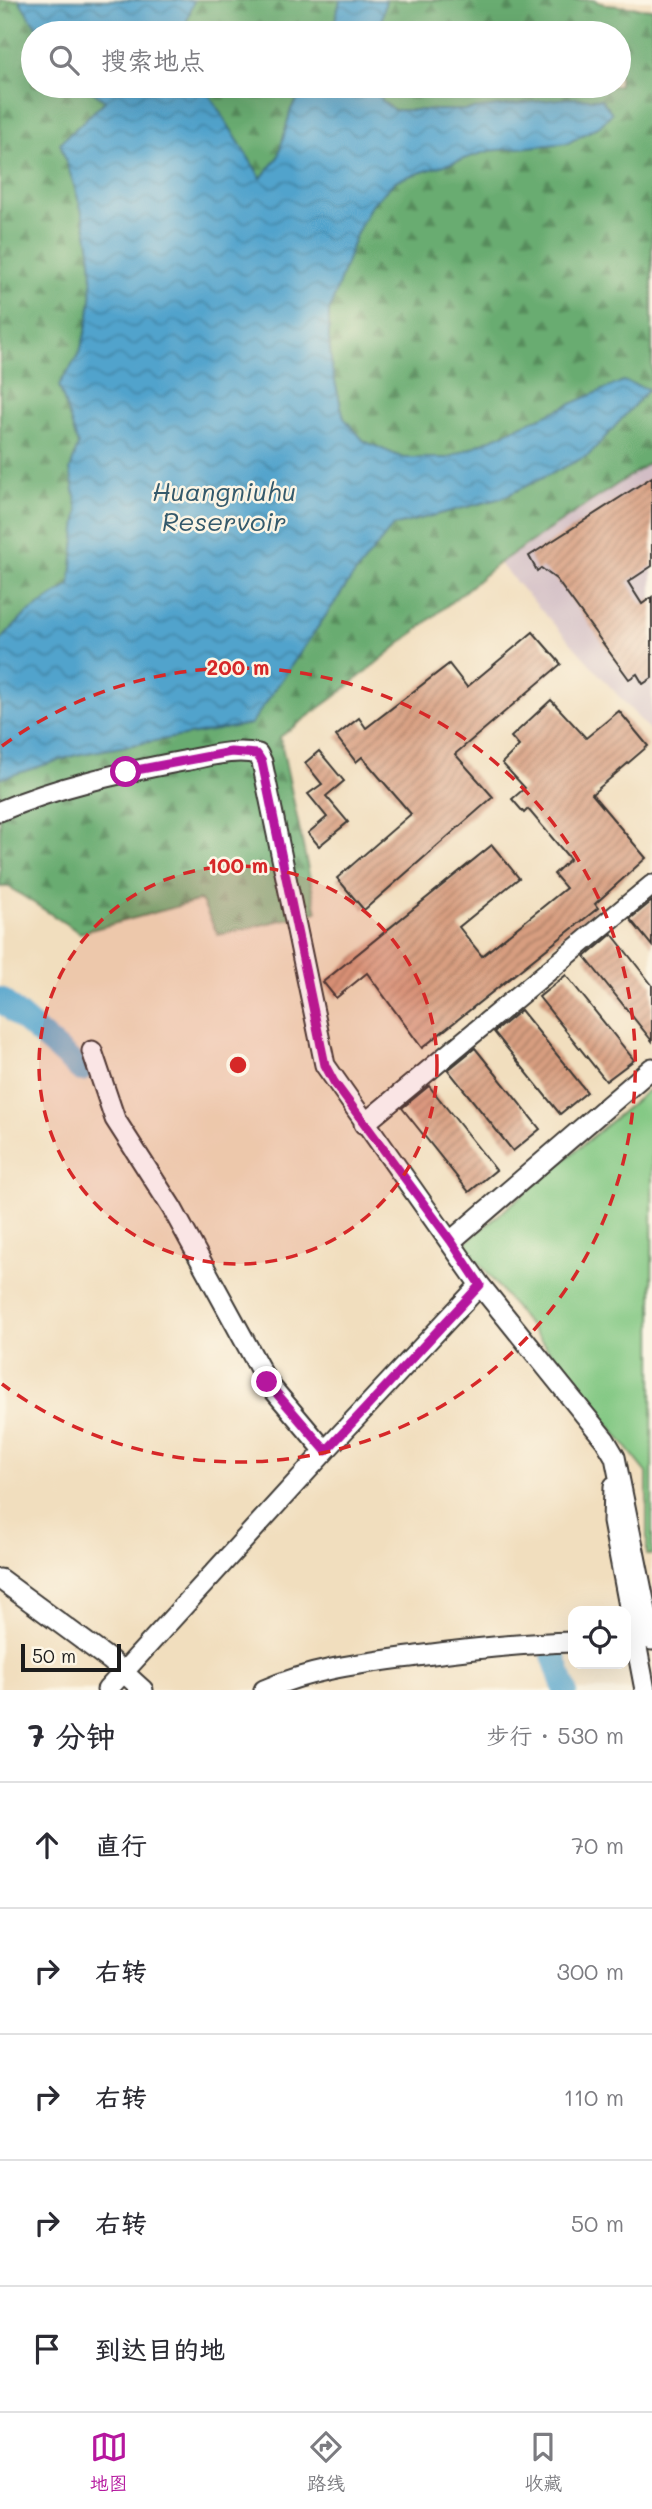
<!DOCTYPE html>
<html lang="zh">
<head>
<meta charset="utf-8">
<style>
  body { margin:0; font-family:Mali,"LXGW WenKai TC",sans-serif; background:#f7f7f7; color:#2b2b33 }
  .controls { position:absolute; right:21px; bottom:21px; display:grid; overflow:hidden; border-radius:14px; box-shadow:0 7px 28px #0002 }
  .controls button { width:63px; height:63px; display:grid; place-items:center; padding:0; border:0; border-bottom:2px solid #e1e1e2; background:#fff; color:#2b2b33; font:35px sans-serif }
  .scale { position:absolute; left:21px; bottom:18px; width:100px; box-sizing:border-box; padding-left:7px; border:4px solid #1c1c1c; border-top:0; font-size:19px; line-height:24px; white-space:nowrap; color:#1c1c1c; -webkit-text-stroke:5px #fcf5e5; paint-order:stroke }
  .stop { position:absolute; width:21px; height:21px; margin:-16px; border:5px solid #b5179e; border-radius:50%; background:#fff }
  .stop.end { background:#b5179e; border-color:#fff; box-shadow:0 2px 7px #0008 }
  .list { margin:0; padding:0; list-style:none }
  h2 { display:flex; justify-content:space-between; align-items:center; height:91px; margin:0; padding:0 28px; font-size:30px }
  h2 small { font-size:23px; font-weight:400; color:#7c7c81 }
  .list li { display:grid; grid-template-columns:46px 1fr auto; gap:21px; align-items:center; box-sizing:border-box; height:126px; padding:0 28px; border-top:2px solid #e1e1e2 }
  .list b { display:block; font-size:26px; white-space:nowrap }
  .list em { font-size:23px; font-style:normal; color:#7c7c81 }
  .icon { flex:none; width:38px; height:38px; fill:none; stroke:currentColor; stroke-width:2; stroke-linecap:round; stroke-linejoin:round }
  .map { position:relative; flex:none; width:652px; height:1690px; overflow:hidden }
  .search { position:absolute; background:#fff; box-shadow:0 7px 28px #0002; left:21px; right:21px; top:21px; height:77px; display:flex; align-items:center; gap:18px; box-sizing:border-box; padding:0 24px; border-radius:38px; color:#7c7c81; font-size:26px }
  .sheet { height:721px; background:#fff }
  nav { display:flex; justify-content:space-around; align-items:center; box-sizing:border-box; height:98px; border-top:2px solid #e1e1e2; background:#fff; font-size:19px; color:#7c7c81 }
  nav a { display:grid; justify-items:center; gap:4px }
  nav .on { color:#b5179e }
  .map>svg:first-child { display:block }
</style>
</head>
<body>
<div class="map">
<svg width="652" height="1690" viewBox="0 0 652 1690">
  <defs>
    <pattern id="forest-firs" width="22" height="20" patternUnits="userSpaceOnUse" patternTransform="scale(1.75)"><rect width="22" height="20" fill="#69ac71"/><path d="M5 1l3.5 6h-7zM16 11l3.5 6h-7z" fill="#568b5c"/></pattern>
    <pattern id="water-waves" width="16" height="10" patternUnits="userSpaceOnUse" patternTransform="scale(1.75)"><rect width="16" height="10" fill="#51a3cc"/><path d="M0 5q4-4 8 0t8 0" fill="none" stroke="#4284a5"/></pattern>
    <pattern id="building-hatch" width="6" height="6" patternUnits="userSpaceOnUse" patternTransform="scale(1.75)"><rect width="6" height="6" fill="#d89e80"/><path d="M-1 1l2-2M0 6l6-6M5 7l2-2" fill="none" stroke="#ae8068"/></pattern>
  </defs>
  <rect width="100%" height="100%" fill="#fcf5e5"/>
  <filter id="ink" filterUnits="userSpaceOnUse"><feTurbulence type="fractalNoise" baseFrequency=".0143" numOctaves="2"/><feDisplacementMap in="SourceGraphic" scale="14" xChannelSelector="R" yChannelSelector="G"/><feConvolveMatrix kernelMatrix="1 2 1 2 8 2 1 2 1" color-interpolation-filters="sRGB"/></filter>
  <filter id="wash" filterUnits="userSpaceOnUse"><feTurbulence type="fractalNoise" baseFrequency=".00686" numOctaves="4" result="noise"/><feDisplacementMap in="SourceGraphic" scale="28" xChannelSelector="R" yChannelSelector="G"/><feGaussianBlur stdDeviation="1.57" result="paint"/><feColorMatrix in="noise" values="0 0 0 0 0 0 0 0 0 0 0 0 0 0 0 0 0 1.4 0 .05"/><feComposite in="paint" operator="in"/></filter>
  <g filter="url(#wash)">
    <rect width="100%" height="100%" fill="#f1debe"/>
    <path fill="#d2bdc5" d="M652,461v272l-153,-170z"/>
    <path fill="#82c883" stroke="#4f7250" stroke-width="2" d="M652,1087v468h-5v-82l-183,-229z"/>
    <path fill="url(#forest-firs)" stroke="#426446" stroke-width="2" fill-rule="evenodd" d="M0,0h593l14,5 45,4v452l-153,102 -163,133 -56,41 37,175 -99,23 -17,-35 -121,33 -71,-46h-9zM33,33h586v53h-586z"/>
    <path fill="url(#water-waves)" stroke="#366074" stroke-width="2" d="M19,0h175l-11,33h-143z
      M340,0h46l-7,33h-47z
      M85,86h119l57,92 17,-21 13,-48 16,-23h73l2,15 12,9h70l104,-12 33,1 11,14 -12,13 -32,17 -79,8 -92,29 -26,25 -15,30 -27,77v27l3,30 12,49 20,23 39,17h45l175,-77 26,8 -60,66 -87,43 -109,28 -42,53 -100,145 -175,31 -76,24v-138l25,-26 45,-30 8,-74 -8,-41 8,-25 -19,-60c7,-12 18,-24 22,-37 25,-78 3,-132 -21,-205l45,-42z"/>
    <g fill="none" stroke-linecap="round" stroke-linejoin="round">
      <path stroke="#51a3cc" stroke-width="24" d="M0,999l81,71
        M553,1655l12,35"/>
    </g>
    <g id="blocks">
      <path fill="url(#building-hatch)" d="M652,477v89l-24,16 14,22 10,-7v81l-9,6 -6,-10 -8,5 -73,-100 -15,-11 -4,3 -8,-15z
        M533,632l28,32 -106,90 38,43 -129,113 -27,-32 74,-64 -49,-57 -6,5 -20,-26 23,-18 7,10 83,-64 18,23z
        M551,700l35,38 33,-27 29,35 -56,48 54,64 -51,46 3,4 -176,140 -55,-75 -31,25 -13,-16 169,-137 27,33 -60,49 23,29 84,-68 -12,-14 16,-15 -42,-50 -4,4 -12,-14 13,-11 -23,-25 17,-17 -8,-9z
        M319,751l25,30 -18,15 22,26 -29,24 -11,-13 19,-16 -19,-23 14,-10 -17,-21z
        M652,901v45l-22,-27z
        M612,934l40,51v56l-67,-84z
        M566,975l68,85 -28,21 -67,-84z
        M521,1010l66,82 -27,22 -66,-82z
        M475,1048l65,81 -27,22 -65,-81z
        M429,1086l67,84 -27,22 -67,-84z"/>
    </g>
  </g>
  <g filter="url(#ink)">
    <use href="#blocks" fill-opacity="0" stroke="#3c3934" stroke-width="2"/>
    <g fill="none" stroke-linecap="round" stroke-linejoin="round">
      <defs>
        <path id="minor" d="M0,811c59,-25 120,-38 183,-50 24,-4 50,-13 75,-7l4,8 63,303 155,220 125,155 10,17 37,183
          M92,1051l23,68 57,89 95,174 58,69 -218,239
          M364,1124l288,-239
          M451,1241l201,-173
          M325,1451l155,-166
          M614,1486l-1,36 32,168
          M0,1579l110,81 33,30
          M264,1690c49,-22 101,-27 153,-34 52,-7 103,-13 156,-14"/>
      </defs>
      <use href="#minor" stroke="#3c3934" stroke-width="23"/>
      <use href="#minor" stroke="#fff" stroke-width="19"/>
    </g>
  </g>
  <g fill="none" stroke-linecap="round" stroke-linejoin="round" filter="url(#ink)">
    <path stroke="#b5179e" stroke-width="9" d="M126,772l105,-20 26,2 5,8 63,303 9,17 117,159 29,44 -154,166 -59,-69"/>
  </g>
  <circle cx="238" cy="1065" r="199" fill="#d62828" fill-opacity=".12"/>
  <g fill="none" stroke="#d62828" stroke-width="3.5" stroke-dasharray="12 9">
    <circle cx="238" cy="1065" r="199"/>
    <path d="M2 746A397 397 0 1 1 2 1384"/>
  </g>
  <g text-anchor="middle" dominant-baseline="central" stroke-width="5" stroke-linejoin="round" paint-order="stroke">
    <g font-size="26" font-style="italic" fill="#34596b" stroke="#fcf5e5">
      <text x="224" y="491">Huangniuhu<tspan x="224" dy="30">Reservoir</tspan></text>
    </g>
  </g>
  <circle cx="238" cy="1065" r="10" fill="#d62828" stroke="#fcf5e5" stroke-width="3.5"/>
  <g font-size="21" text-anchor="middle" font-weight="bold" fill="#d62828" stroke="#fcf5e5" stroke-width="5" stroke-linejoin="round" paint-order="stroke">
    <text x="238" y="675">200 m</text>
    <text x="238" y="873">100 m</text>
  </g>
</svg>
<div class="controls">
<button><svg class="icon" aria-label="locate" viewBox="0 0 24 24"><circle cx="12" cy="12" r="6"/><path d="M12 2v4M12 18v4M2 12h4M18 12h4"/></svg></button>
</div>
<div class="scale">50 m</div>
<div class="stop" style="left:126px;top:772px"></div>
<div class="stop end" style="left:267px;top:1382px"></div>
<div class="search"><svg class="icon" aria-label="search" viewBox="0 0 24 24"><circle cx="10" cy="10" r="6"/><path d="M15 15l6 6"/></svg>搜索地点</div>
</div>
<section class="sheet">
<h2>7 分钟<small>步行 · 530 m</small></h2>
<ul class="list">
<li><svg class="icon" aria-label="ahead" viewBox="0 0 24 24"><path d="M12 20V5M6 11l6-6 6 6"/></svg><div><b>直行</b></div><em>70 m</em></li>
<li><svg class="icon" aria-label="right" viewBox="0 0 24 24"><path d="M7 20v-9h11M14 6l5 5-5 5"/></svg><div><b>右转</b></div><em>300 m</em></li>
<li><svg class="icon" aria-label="right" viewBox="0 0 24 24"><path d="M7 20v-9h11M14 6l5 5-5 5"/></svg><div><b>右转</b></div><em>110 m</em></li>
<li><svg class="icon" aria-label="right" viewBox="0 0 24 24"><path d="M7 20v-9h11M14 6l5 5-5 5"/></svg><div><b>右转</b></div><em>50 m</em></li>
<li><svg class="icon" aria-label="arrive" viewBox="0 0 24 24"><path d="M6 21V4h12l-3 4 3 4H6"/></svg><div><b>到达目的地</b></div></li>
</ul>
</section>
<nav>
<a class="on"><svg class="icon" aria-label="map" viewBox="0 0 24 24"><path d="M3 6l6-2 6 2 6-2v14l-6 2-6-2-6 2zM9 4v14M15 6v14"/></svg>地图</a>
<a><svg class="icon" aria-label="directions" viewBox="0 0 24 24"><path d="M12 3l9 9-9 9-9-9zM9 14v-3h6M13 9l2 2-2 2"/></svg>路线</a>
<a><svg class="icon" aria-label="saved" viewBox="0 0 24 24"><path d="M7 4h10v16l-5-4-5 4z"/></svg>收藏</a>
</nav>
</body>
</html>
